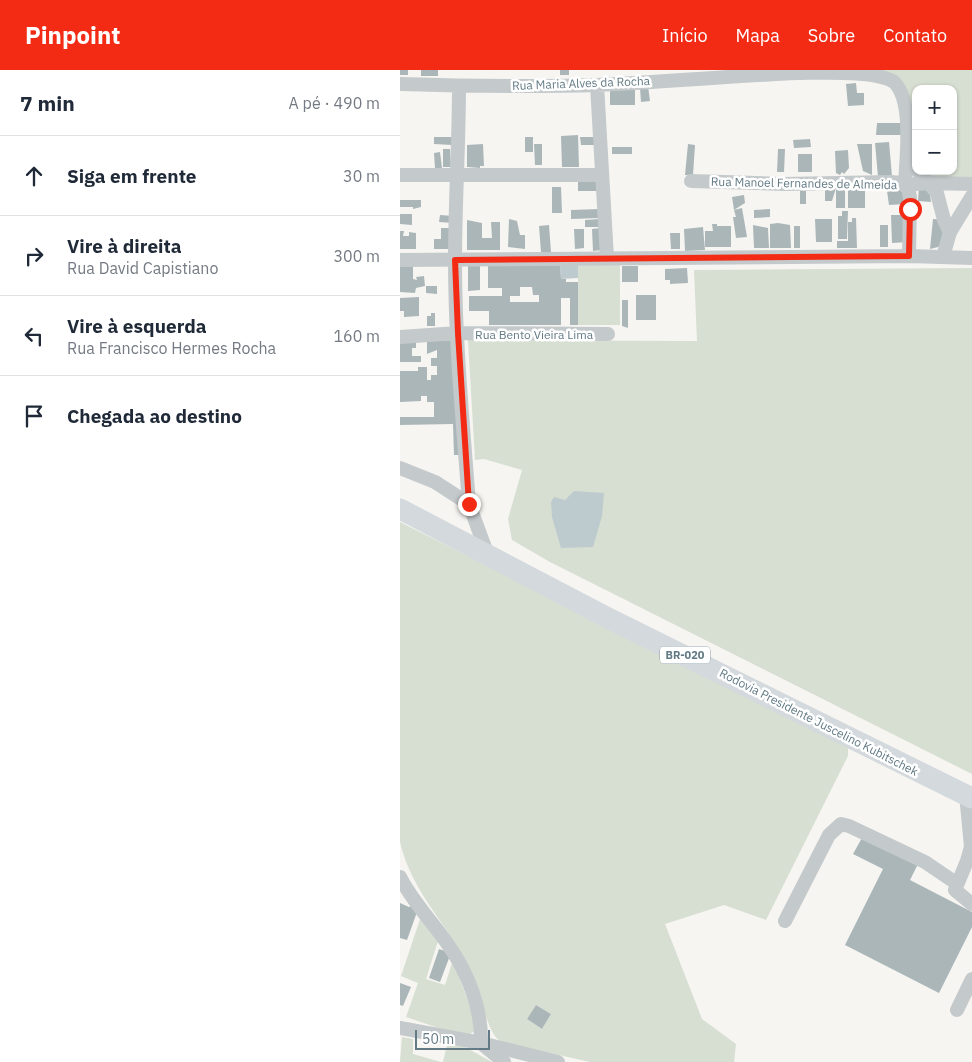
<!DOCTYPE html>
<html lang="pt">
<head>
<meta charset="utf-8">
<style>
  body { margin:0; font-family:"IBM Plex Sans",sans-serif; background:#f6f6f7; color:#1f2937 }
  .controls { position:absolute; right:15px; top:15px; display:grid; overflow:hidden; border-radius:10px; box-shadow:0 1px 4px #0004 }
  .controls button { width:45px; height:45px; display:grid; place-items:center; padding:0; border:0; border-bottom:1px solid #e0e1e3; background:#fff; color:#1f2937; font:25px sans-serif }
  .scale { position:absolute; left:15px; bottom:12px; width:75px; box-sizing:border-box; padding-left:5px; border:2px solid #627a85; border-top:0; font-size:14px; line-height:18px; white-space:nowrap; color:#627a85; -webkit-text-stroke:4px #fff; paint-order:stroke }
  .stop { position:absolute; width:15px; height:15px; margin:-11px; border:4px solid #f32a14; border-radius:50%; background:#fff }
  .stop.end { background:#f32a14; border-color:#fff; box-shadow:0 1px 5px #0008 }
  .list { margin:0; padding:0; list-style:none }
  h2 { display:flex; justify-content:space-between; align-items:center; height:65px; margin:0; padding:0 20px; font-size:21px }
  h2 small { font-size:16px; font-weight:400; color:#747a83 }
  .list li { display:grid; grid-template-columns:32px 1fr auto; gap:15px; align-items:center; box-sizing:border-box; height:80px; padding:0 20px; border-top:1px solid #e0e1e3 }
  .list b { display:block; font-size:19px; white-space:nowrap }
  .list p { margin:0; font-size:16px; white-space:nowrap; color:#747a83 }
  .list em { font-size:16px; font-style:normal; color:#747a83 }
  .icon { flex:none; width:28px; height:28px; fill:none; stroke:currentColor; stroke-width:2; stroke-linecap:round; stroke-linejoin:round }
  .map { position:relative; flex:none; width:572px; height:992px; overflow:hidden }
  header { display:flex; align-items:center; gap:30px; box-sizing:border-box; height:70px; padding:0 25px; background:#f32a14; color:#fff }
  header strong { font-size:24px }
  nav { display:flex; gap:28px; margin-inline-start:auto; font-size:18px }
  main { display:flex }
  aside { flex:1; background:#fff }
  .map>svg:first-child { display:block }
</style>
</head>
<body>
<header>
<strong>Pinpoint</strong>
<nav><a>Início</a><a>Mapa</a><a>Sobre</a><a>Contato</a></nav>
</header>
<main>
<aside>
<h2>7 min<small>A pé · 490 m</small></h2>
<ul class="list">
<li><svg class="icon" aria-label="ahead" viewBox="0 0 24 24"><path d="M12 20V5M6 11l6-6 6 6"/></svg><div><b>Siga em frente</b></div><em>30 m</em></li>
<li><svg class="icon" aria-label="right" viewBox="0 0 24 24"><path d="M7 20v-9h11M14 6l5 5-5 5"/></svg><div><b>Vire à direita</b><p>Rua David Capistiano</p></div><em>300 m</em></li>
<li><svg class="icon" aria-label="left" viewBox="0 0 24 24"><path d="M17 20v-9H6M10 6l-5 5 5 5"/></svg><div><b>Vire à esquerda</b><p>Rua Francisco Hermes Rocha</p></div><em>160 m</em></li>
<li><svg class="icon" aria-label="arrive" viewBox="0 0 24 24"><path d="M6 21V4h12l-3 4 3 4H6"/></svg><div><b>Chegada ao destino</b></div></li>
</ul>
</aside>
<div class="map">
<svg width="572" height="992" viewBox="0 0 572 992">
  <rect width="100%" height="100%" fill="#f6f5f1"/>
  <path fill="#d7ded2" fill-rule="evenodd" d="M474,0h98v112l-43,-5 -6,-6h30v-82h-37v74l-7,-6 -8,-67z
    M178,195h42v60h-42z
    M572,198v506l-422,-212 -38,-22 -4,-21 14,-49 -38,-11 -9,1 -7,-120 229,1 -3,-71z
    M0,452l448,225v9l-82,164 -42,-15 -59,19 37,95 34,25 -2,18h-144l-80,-18c-3,-1 -8,-2 -11,-4 -13,-9 -19,-52 -27,-67 -22,-47 -60,-79 -72,-131zM136,935l15,9 -9,15 -15,-10z
    M20,849l18,22 -12,38 19,6 8,-25 25,69 -13,8 -59,-20 12,-34 -17,-7z
    M2,967l11,2v15l28,8h-41z
    M47,975l16,1 29,16h-49z"/>
  <path fill="#bdcbcf" d="M160,195h18v13l-17,1z
    M174,421l30,2 -2,23 -9,31 -32,1 -9,-31 -1,-15 3,-5 11,3z"/>
  <path fill="#abb6b9" fill-rule="evenodd" d="M0,0h8v5h-8z
    M21,0h17v6h-17z
    M160,0h9v5h-9z
    M456,13l1,10h7v12l-16,1 -2,-22z
    M248,16l2,15 -9,1 -1,-15z
    M210,17l25,2v16h-25z
    M477,53h26l-1,12h-26z
    M178,65l1,32h-17l-1,-31z
    M34,67h18v8l-18,-1z
    M125,67h8v15h-8z
    M180,67h19v8h-18z
    M410,69l1,8 -17,1 -1,-8z
    M489,72l3,34 -14,1 -3,-34z
    M83,74l1,22h-4v2l-13,-1v-22z
    M134,74h8v21h-7z
    M288,74l7,1 -2,30h-8z
    M457,74h15v31l-9,-4z
    M212,77h20v7h-20z
    M43,79h7l1,18h-8z
    M378,79h7l-1,23h-7z
    M448,80l1,18 -5,6 -2,-2 -2,3 -4,-2 -1,-22z
    M40,82l2,16h-7l-1,-15z
    M398,84h14v18h-14z
    M178,112h21v9h-21z
    M519,116h10l2,16 -13,-1z
    M152,117h9l1,26h-10z
    M425,118h20v20h-9v-20l-4,13h-7z
    M448,118h17v20h-17z
    M504,119l2,15 -17,1 -2,-14z
    M400,121h6v13h-6z
    M344,125l1,8 -11,7 -2,-13z
    M0,130h21v7l-8,2v-2h-13z
    M342,138l5,29 -11,1 -3,-21h3l-2,-7z
    M200,139v9l-29,1v-9z
    M370,139v8l-16,1v-8z
    M442,141h6l-1,28h-9v-23h4z
    M0,144h12v11l-12,-1z
    M40,145l13,1v7l-14,-1z
    M491,145h16l1,27 -16,1z
    M452,148h4l1,30h-20v-7h11v-19h4z
    M109,149l8,2 3,14h5v14l-17,-2z
    M200,149l1,8h-16v-7z
    M415,149h17v23h-16z
    M533,149l11,1 -2,26 -12,3z
    M67,150l15,3v15h10l-1,-16h9v28h-33z
    M378,153l12,2 1,23h-21v-24z
    M312,154h5v2h14v21h-26v-16h8z
    M149,155l2,27h-10l-2,-26z
    M353,155l15,3 1,20h-15z
    M480,155h8v22h-8z
    M394,156h6v22h-6z
    M303,157l2,23 -20,1 -1,-22z
    M41,158h11v21h-18v-10h7z
    M202,158l1,22 -10,1 -1,-22z
    M174,159h10v19l-9,1z
    M0,161h4l-1,5h6v-4l7,1v16h-16z
    M270,163h10v16h-9z
    M13,195v14l4,1 -1,-3 8,-1 1,10 -9,2 -1,5 -15,-1v-26z
    M160,195l1,14h5v3h12v43h-8v-27h-9v27h-72v-14h-20v-15h33v-8h-14v-22zM120,217h12l1,8h6v7h-29v-6h10z
    M68,196h12v24l-12,1z
    M222,196h16v16h-16z
    M287,198l1,15 -18,1v-4h-5v-11z
    M26,216h11v8l-11,-1z
    M236,225h20v25h-20z
    M19,227v19l-15,1v-6h-4v-13z
    M222,230h6v28l-6,-2z
    M31,243h4v13h-8v-10h4z
    M56,270l4,115h-6l-1,-31 -53,1v-8h34v-15h-7v-6h-6v5l-21,1v-31h18v-4h9v13h4v-5h6v-9h-6v-8h6v-8l-10,4v-13z
    M0,272h16v6h-4v8h9v6h-21z
    M463,766l55,28 -8,16 62,32v15l-33,66 -94,-48 38,-76 -30,-15z
    M0,833l9,4 5,-2 3,7 -10,28 -7,-2z
    M39,879l12,4 -11,29 -11,-4z
    M0,913l11,4 -8,19 -3,-1z
    M136,935l15,9 -9,15 -15,-10z"/>
  <g fill="none" stroke-linecap="round" stroke-linejoin="round">
    <path stroke="#c4c9cb" stroke-width="14" d="M0,14c66,2 131,3 197,1 67,-3 134,-9 201,-12 24,0 77,-3 96,9 20,19 12,77 11,103l24,-2 43,1
      M197,15l10,173
      M59,16c0,58 -4,117 -4,175 0,81 8,162 14,243
      M518,101l19,22 7,27 6,12
      M0,105h202
      M291,111l93,3 107,-2 10,1 7,5 2,9 -1,59
      M543,187l7,-25 22,-36
      M0,190l509,-4 63,2
      M0,267l58,-4 150,1
      M0,398l35,14 34,22 18,49
      M566,724l5,53 -4,14 -12,29 17,14
      M0,807c13,26 33,45 49,69 19,27 33,63 32,97l23,19
      M385,851l44,-86 12,-11 8,2 76,36 31,21
      M557,940l15,-31
      M0,958l81,15 77,19"/>
    <path stroke="#d3d9dd" stroke-width="21" d="M0,439l210,110 362,179"/>
  </g>
  <g fill="none" stroke-linecap="round" stroke-linejoin="round">
    <path stroke="#f32a14" stroke-width="6" d="M69,434l-11,-171 -3,-73 454,-4 1,-47"/>
  </g>
  <g text-anchor="middle" dominant-baseline="central" stroke-width="5" stroke-linejoin="round" paint-order="stroke">
    <rect fill="#fff" stroke="#91a2aa" stroke-width="1" x="260" y="576.5" width="50" height="17" rx="4"/>
    <g font-size="11" font-weight="bold" fill="#627a85">
      <text x="285" y="585">BR-020</text>
    </g>
    <g font-size="12" fill="#627a85" stroke="#fff">
      <text transform="translate(181 13) rotate(-2)">Rua Maria Alves da Rocha</text>
      <text transform="translate(404 113) rotate(1)">Rua Manoel Fernandes de Almeida</text>
      <text x="134" y="264">Rua Bento Vieira Lima</text>
      <text transform="translate(419 652) rotate(27)">Rodovia Presidente Juscelino Kubitschek</text>
    </g>
  </g>
</svg>
<div class="controls">
<button>+</button>
<button>−</button>
</div>
<div class="scale">50 m</div>
<div class="stop" style="left:510px;top:139px"></div>
<div class="stop end" style="left:69px;top:434px"></div>
</div>
</main>
</body>
</html>
